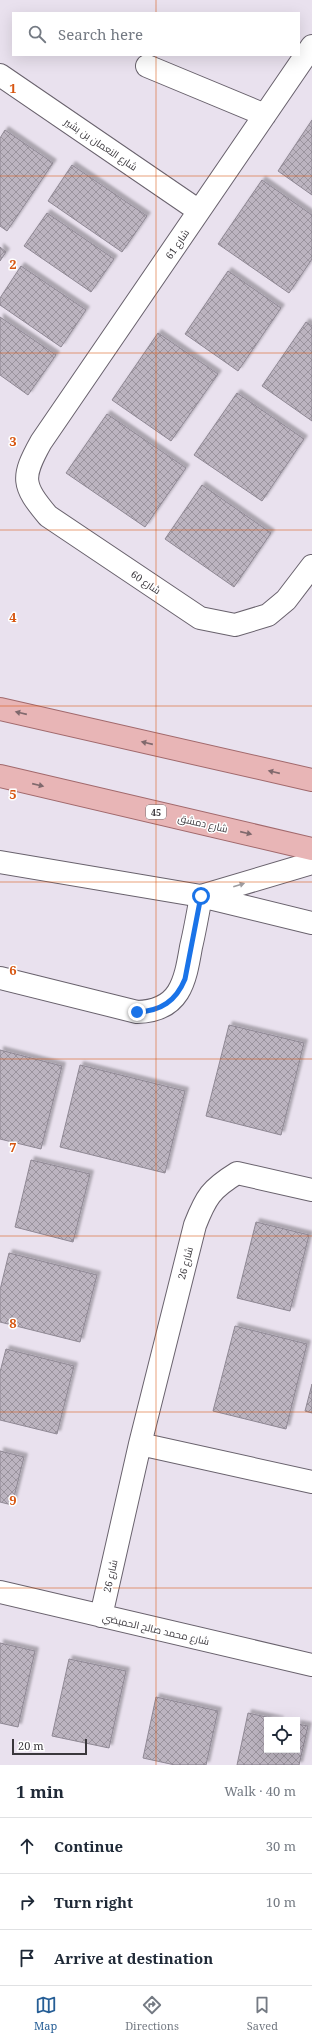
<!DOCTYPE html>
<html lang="en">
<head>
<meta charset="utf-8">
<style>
  body { margin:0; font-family:"Noto Serif",Cairo,serif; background:#f2f2f3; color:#1f2937 }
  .controls { position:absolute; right:12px; bottom:12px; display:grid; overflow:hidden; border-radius:0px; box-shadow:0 4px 16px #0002 }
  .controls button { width:36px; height:36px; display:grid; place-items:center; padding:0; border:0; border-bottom:1px solid #e0e1e3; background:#fff; color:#1f2937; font:20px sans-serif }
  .scale { position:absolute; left:12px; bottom:10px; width:75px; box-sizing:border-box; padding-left:4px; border:2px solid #3a373c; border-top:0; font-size:11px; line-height:14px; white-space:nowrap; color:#3a373c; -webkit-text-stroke:3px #fff; paint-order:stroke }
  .stop { position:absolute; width:12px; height:12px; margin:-9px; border:3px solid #1a73e8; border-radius:50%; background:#fff }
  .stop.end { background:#1a73e8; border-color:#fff; box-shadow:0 1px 4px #0008 }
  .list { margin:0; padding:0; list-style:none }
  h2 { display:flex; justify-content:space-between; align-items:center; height:52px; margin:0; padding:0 16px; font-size:17px }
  h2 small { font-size:13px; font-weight:400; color:#747a83 }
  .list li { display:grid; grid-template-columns:26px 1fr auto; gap:12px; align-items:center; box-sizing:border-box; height:56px; padding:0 16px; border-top:1px solid #e0e1e3 }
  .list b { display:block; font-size:15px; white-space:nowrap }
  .list em { font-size:13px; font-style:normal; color:#747a83 }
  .icon { flex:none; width:22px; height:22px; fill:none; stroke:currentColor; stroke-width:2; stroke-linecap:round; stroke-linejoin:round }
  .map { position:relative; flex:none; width:312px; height:1765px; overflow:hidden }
  .search { position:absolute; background:#fff; box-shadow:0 4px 16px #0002; left:12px; right:12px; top:12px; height:44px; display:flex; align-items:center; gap:10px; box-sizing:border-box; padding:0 14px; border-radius:0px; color:#747a83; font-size:15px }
  .sheet { height:220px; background:#fff }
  nav { display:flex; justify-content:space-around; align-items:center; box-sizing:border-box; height:56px; border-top:1px solid #e0e1e3; background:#fff; font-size:11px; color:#747a83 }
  nav a { display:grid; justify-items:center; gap:2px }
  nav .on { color:#265e96 }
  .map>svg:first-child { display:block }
</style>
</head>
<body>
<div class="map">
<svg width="312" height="1765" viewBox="0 0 312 1765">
  <defs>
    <pattern id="building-cross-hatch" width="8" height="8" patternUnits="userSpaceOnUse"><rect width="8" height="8" fill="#bcb4c0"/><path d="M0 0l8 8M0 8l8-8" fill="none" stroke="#9a939d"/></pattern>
    <filter id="shadow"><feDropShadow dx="3.5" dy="-3.5" stdDeviation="1" flood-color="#0004"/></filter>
  </defs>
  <rect width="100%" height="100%" fill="#e9e1ee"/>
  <path fill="url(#building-cross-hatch)" stroke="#8f8894" filter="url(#shadow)" d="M312,120v75l-34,-24z
    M5,130l48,33 -46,68 -7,-5v-88z
    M72,165l75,51 -25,36 -74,-51z
    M262,180l50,35v44l-23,34 -71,-49z
    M47,213l67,46 -23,33 -67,-46z
    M0,247l6,5 -6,9z
    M21,266l65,44 -25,37 -61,-42v-7z
    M228,271l53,37 -43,63 -53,-37z
    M0,317l56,38 -28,40 -28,-20z
    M306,322l6,4v95l-50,-35z
    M158,333l60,41 -47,67 -59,-41z
    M237,393l67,46 -42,62 -68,-46z
    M107,414l79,54 -41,59 -79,-54z
    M202,485l69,48 -37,54 -69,-48z
    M229,1025l75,18 -23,92 -75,-19z
    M0,1050l62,16 -21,83 -41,-10z
    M80,1065l105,26 -20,82 -105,-26z
    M31,1160l59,14 -17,68 -58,-15z
    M256,1222l53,13 -19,76 -53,-13z
    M9,1253l88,22 -17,67 -80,-20v-32z
    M235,1326l72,18 -21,85 -73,-18z
    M6,1349l68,17 -17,68 -57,-14v-48z
    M312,1384v29l-7,-2z
    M0,1451l24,6 -12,48 -12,-3z
    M0,1643l35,8 -17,76 -18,-4z
    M69,1659l57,12 -17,77 -57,-12z
    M156,1697l62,14 -12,54h-31l-32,-7z
    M248,1713l32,7h-13v30h30v-26l11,2 -9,39h-62z"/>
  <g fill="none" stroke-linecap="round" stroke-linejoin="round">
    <defs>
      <path id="minor" d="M312,46l-271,396c-20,36 -19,43 7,74l152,102 35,7 33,-10 18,-15 26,-34
        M147,66l118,49
        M0,75l199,136
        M0,862l201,34 111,27
        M0,978l137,34c43,-1 48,-30 54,-65 4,-17 7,-34 10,-51l111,-33
        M140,1444l172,38
        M0,1592l312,73
        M101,1616l39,-172 55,-219c11,-28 16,-36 42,-52l75,17"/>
      <path id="major" d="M0,709l312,71
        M0,776l312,73"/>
    </defs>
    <use href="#minor" stroke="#69626d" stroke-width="24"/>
    <use href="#major" stroke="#a1696c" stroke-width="24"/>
    <use href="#minor" stroke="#fff" stroke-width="22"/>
    <use href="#major" stroke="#e8b5b6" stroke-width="22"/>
  </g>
  <defs><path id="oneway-solid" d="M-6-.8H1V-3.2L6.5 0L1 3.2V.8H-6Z"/></defs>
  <g fill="#80696d">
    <use href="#oneway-solid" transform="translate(21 713) rotate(-167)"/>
    <use href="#oneway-solid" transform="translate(147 743) rotate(-167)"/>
    <use href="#oneway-solid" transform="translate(274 772) rotate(-167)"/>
    <use href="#oneway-solid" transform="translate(38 785) rotate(13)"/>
    <use href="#oneway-solid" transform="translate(246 833) rotate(13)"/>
  </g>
  <use fill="#9c9b9e" href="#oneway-solid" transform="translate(239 885) rotate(-17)"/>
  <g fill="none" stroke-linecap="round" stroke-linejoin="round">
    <path stroke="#1a73e8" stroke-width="5" d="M137,1012c24,-1 39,-11 48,-33l16,-83"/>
  </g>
  <path fill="none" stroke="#d75611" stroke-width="1" stroke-opacity="0.55" d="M156,0v13M156,55v1710M0,176h312M0,353h312M0,530h312M0,706h312M0,882h312M0,1059h312M0,1236h312M0,1412h312M0,1588h312"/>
  <g text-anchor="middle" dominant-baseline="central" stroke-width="3" stroke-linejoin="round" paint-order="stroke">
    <rect fill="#fff" stroke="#757376" stroke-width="1" x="146" y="805" width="20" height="14" rx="3"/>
    <g font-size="9" font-weight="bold" fill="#3a373c">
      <text x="156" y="812">45</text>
    </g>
    <g font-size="10" fill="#3a373c" stroke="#fff">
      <text transform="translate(101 144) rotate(34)">شارع النعمان بن بشير</text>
      <text transform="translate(177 244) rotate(-56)">شارع 61</text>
      <text transform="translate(146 582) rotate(34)">شارع 60</text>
      <text transform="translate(203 823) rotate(13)">شارع دمشق</text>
      <text transform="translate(185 1263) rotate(-76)">شارع 26</text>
      <text transform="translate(110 1576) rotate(-77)">شارع 26</text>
      <text transform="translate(156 1629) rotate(13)">شارع محمد صالح الحميضي</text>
    </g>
  </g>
  <g font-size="13" text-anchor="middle" font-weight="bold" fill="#d75611" stroke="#fff" stroke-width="3" stroke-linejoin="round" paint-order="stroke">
    <text x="13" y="93">1</text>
    <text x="13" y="269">2</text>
    <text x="13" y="446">3</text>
    <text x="13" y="622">4</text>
    <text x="13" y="799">5</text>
    <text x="13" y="975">6</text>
    <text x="13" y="1152">7</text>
    <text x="13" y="1328">8</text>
    <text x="13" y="1505">9</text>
  </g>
</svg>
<div class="controls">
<button><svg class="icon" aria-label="locate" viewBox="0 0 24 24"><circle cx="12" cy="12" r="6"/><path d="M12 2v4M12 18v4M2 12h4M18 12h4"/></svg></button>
</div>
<div class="scale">20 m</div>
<div class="stop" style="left:201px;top:896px"></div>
<div class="stop end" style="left:137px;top:1012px"></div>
<div class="search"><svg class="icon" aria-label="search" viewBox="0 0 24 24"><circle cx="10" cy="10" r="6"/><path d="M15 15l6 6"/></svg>Search here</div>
</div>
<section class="sheet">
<h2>1 min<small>Walk · 40 m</small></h2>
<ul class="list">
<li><svg class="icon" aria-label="ahead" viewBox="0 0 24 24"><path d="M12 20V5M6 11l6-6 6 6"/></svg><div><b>Continue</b></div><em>30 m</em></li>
<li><svg class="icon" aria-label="right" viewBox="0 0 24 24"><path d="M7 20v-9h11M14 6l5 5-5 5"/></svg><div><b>Turn right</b></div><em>10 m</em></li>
<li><svg class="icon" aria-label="arrive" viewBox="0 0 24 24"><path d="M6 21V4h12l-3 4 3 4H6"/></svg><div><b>Arrive at destination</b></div></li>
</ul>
</section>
<nav>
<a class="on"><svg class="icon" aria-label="map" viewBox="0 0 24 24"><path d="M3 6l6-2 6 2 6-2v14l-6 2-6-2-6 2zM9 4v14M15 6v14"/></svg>Map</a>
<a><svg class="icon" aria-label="directions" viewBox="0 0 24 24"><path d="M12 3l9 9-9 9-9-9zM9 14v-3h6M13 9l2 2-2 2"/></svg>Directions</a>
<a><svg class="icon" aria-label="saved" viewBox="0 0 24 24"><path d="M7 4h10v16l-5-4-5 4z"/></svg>Saved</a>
</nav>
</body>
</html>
